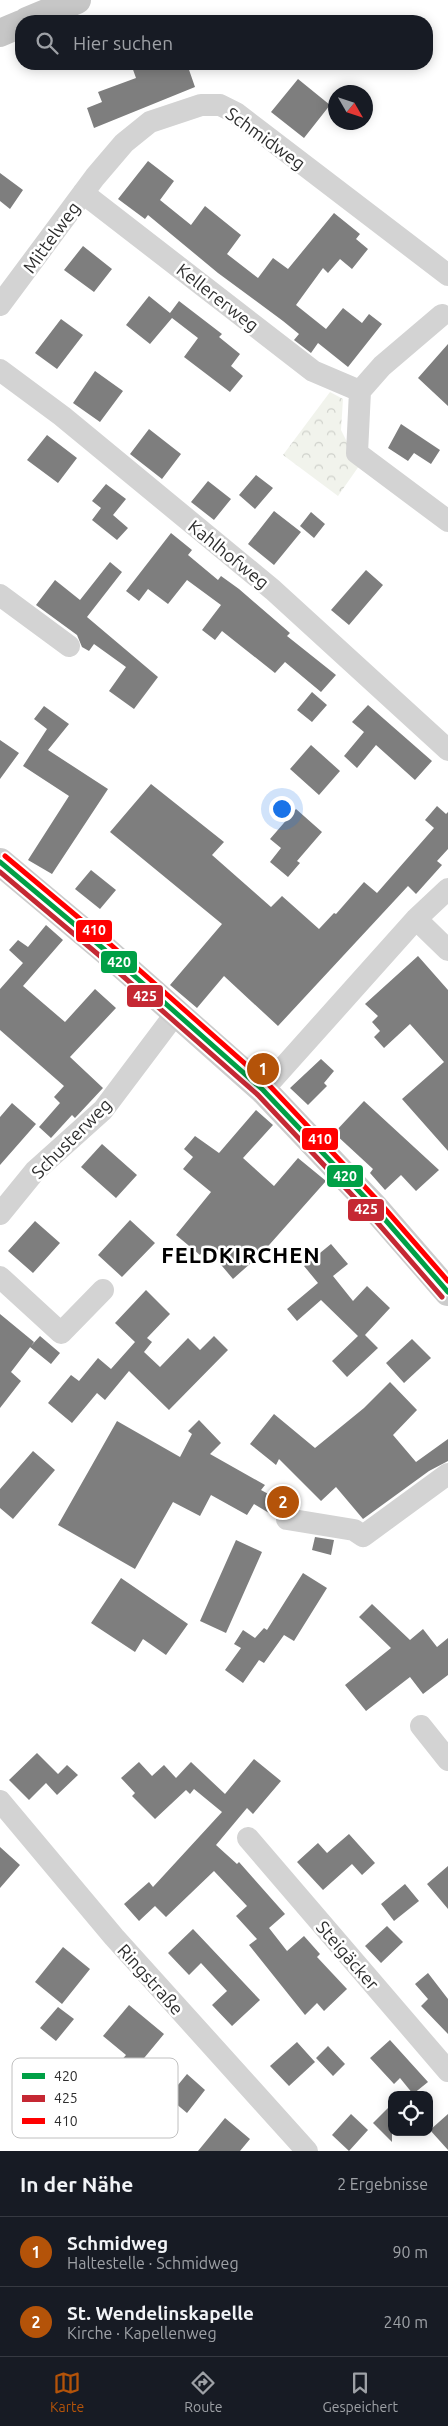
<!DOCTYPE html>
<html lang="de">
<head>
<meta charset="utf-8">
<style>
  body { margin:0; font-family:Ubuntu,sans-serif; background:#242831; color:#f1f3f6 }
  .controls { position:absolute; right:15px; bottom:15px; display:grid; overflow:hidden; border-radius:10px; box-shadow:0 2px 12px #0003 }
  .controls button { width:45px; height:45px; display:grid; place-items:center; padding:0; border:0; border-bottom:1px solid #363941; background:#171b24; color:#f1f3f6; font:25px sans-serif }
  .compass { position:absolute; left:328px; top:85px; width:45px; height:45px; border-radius:50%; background:#171b24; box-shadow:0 2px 12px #0003; rotate:129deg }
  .you { position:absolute; left:281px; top:808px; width:18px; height:18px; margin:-12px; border:4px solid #fff; border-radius:50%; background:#1a73e8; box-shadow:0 0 0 8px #1a73e833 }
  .badge { display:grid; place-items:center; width:32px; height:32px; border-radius:50%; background:#b45309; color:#fff; font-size:16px; font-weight:700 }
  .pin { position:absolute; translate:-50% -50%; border:2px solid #fff; box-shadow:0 1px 5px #0006 }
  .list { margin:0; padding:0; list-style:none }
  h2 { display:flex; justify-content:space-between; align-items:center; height:65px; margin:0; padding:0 20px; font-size:21px }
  h2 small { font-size:16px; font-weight:400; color:#9ea1a6 }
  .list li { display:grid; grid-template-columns:32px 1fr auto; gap:15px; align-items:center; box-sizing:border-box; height:70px; padding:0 20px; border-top:1px solid #363941 }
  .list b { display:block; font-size:19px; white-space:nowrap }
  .list p { margin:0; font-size:16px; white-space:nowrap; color:#9ea1a6 }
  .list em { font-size:16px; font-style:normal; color:#9ea1a6 }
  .icon { flex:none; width:28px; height:28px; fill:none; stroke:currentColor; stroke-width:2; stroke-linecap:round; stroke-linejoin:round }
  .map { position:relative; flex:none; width:448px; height:2151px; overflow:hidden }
  .search { position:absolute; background:#171b24; box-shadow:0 2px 12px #0003; left:15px; right:15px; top:15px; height:55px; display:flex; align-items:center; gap:12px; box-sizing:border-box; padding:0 18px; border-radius:20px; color:#9ea1a6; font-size:19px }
  .sheet { height:205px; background:#171b24 }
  nav { display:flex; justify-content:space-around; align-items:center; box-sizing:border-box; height:70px; border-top:1px solid #363941; background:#171b24; font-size:14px; color:#9ea1a6 }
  nav a { display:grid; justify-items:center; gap:2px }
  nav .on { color:#b45309 }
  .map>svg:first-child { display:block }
</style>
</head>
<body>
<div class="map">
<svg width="448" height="2151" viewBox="0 0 448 2151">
  <defs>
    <pattern id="park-crowns" width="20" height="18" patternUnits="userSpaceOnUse" patternTransform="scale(1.25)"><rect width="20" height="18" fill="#f1f3ec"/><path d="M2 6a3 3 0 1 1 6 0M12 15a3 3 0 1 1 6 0" fill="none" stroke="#cfd1cb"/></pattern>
  </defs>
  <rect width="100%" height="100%" fill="#fff"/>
  <path fill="url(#park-crowns)" d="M330,392l13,7 -2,31 18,36 -21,30 -55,-41z"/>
  <path fill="#7e7e7e" d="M131,64h56l8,23 -101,41 -7,-20 15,-6 -4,-10 38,-14z
    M298,79l32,26 -26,33 -33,-26z
    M148,161l26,20 -14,19 31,25 14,-19 36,29 -14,19 31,24 15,-20 15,11 46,-56 26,21 -4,5 12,10 -16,20 -12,-10 -12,14 -5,-5 -27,37 30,24 17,-21 19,15 7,-9 13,10 -34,43 -30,-24 -7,10 -17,-13 5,-6 -16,-13 -65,-48 -70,-58 -3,4 -27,-20z
    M0,173l23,17 -13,19 -10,-8z
    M83,246l29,23 -18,23 -30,-22z
    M149,296l21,17 9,-12 43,33 -3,3 21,17 -9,12 12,10 -13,16 -46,-35 14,-19 -26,-20 -22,26 -24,-19z
    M61,319l22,16 -26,34 -22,-16z
    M448,344v62l-30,-28z
    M95,371l28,20 -23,31 -27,-19z
    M401,424l39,26 -9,14 -17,-11 -6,8 -20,-13z
    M149,429l32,25 -19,25 -32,-25z
    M47,435l30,23 -19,25 -31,-23z
    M256,475l17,13 -18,21 -16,-14z
    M208,481l23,18 -17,21 -23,-18z
    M106,484l20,15 -13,16 15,13 -11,12 -25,-20 9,-12 -9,-7z
    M274,511l27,21 -27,33 -26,-21z
    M311,512l14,12 -11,14 -14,-12z
    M171,533l21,17 -4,5 30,25 3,-4 18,13 51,44 -3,3 49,39 -15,17 -36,-30 -10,11 -53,-42 -7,9 -13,-10 19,-25 -34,-25 -19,24 -20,-15 -9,12 -13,-10z
    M110,562l12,10 -35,45 71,60 -24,32 -25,-18 17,-24 -32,-23 -5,7 -7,-4 -5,-12 -41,-30 19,-25 25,20z
    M366,570l17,15 -34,40 -18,-15z
    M312,692l15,13 -15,17 -15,-12z
    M368,705l64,56 -17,19 -39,-35 -19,23 -13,-12 20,-24 -12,-10z
    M44,706l25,18 -21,26 60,39 -56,85 -24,-14 41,-64 -46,-30 24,-37 -13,-10z
    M0,740l19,13 -19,26z
    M311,745l29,26 -21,24 -29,-26z
    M151,784l73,58 -12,13 59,52 11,-11 37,33 15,-16 2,1 28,-32 13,11 57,-65 -9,-8 12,-14 9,8 2,-2v37l-11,12 5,4 -26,29 -8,-8 -130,140 -54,-50 -27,32 -27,-23 52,-61 -112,-92z
    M296,809l26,23 -25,29 3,2 -12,14 -18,-15 11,-14 -11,-9z
    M91,870l25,20 -16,19 -25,-20z
    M46,925l17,15 -40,46 42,36 30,-33 21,19 -46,49 33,31 -28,30 -3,-3 -21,23 -12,-11 21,-24 -6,-6 10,-11 -64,-56v-41l23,-26 -14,-13 9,-10 10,7z
    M418,956l30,34v161l-46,-52 42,-37 -34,-38 -26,24 -10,-11 6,-6 -8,-9 6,-6 -13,-12z
    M321,1059l13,12 -10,12 3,3 -19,19 -18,-17z
    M364,1101l75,69 -23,21 -15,-16 -16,15 -15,-17 3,-4 -39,-36z
    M12,1103l24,21 -36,41v-48z
    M256,1110l17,15 -30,33 31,28 24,-28 28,23 -64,72 -29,26 -27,-32 -6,8 -24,-20 35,-43 -28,-23 10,-12 -9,-8 11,-13 24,17z
    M102,1144l35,31 -21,23 -35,-31z
    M130,1220l25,23 -33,34 -24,-22z
    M35,1221l25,22 -27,30 -25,-22z
    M331,1244l17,20 -15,12 20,25 14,-15 23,22 -25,27 13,13 -31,29 -15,-16 26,-25 -37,-36 -24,21 -10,-12 31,-26 -14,-17z
    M146,1290l24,24 -23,24 5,4 -8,10 16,15 28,-29 12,12 14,-14 14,14 -59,60 -40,-39 -24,29 -8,-7 -25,30 -24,-20 23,-28 8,6 19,-23 13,11 24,-27 -20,-19z
    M0,1314l34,28 -23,30 10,9 -21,27z
    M40,1336l20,17 -9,11 -21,-17z
    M412,1339l19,19 -27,25 -18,-20z
    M390,1382l27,28 -24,25 23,27 32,-23v22l-19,10 -66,48 -27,-32 -15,14 -42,-42 -3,6 -26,-21 24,-30 41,34 49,-40z
    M199,1420l22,23 -11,11 55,31 -4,5 22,12 -9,14 -20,-12 -7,11 -36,-20 -11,21 -27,-14 -38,67 -77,-44 59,-104 63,36 12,-23 -4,-3z
    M33,1451l22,19 -42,49 -13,-11v-19z
    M315,1537l19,3 -3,15 -19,-5z
    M236,1540l26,12 -36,81 -26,-12z
    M303,1573l24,15 -33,53 -10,-6 -20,28 -5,-3 -16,23 -18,-13 16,-22 -7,-4 9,-14 12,8 9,-10 3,2z
    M121,1578l67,46 -22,31 -23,-16 -8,13 -44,-29z
    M372,1604l38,36 13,-11 14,18 11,-9v37l-25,19 -13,-17 -44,34 -21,-26 46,-37 -32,-31z
    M37,1753l21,21 9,-9 11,10 -21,20 -11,-12 -17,17 -20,-20z
    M254,1759l27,22 -28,33 -6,-6 -31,37 21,19 2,-2 46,52 -16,14 18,23 17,-15 16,18 -3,3 30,32 -23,22 -7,-8 -12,12 -56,-70 8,-6 -21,-23 11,-10 -33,-35 -48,46 -11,-11 -16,15 -15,-17 25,-22 4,5 69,-75 -28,-23 -4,5 -4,-4 -31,29 -23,-23 3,-3 -14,-15 18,-16 13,14 12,-11 12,13 15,-16 34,32z
    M349,1834l26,29 -13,12 -10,-11 -29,26 -26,-28 21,-19 9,10z
    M0,1847l20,18 -20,23z
    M448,1866v43l-21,-25z
    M405,1884l14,17 -25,20 -13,-17z
    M387,1926l16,16 -22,21 -16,-17z
    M193,1929l67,71 -28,26 -20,-21 15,-14 -26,-28 -12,12 -21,-22z
    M63,1947l27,22 -28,35 -27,-22z
    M428,1973l20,26v35l-27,-28 7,-7 -13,-15z
    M129,2005l35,29 -34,41 8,7 -11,13 -20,-18 19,-22 -23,-19z
    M58,2007l16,12 -18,22 -16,-13z
    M390,2040l38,42 -15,12 -13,-16 -6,6 -24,-26z
    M297,2042l18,20 -26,24 -19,-20z
    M328,2046l17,18 -12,12 -17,-18z
    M187,2074l18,16 -18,23 -19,-16z
    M392,2104v38l-19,-19z
    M351,2114l17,16 -19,21 -17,-16z
    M448,2114v36l-18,-20z
    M225,2118l25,21 -10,12h-42z"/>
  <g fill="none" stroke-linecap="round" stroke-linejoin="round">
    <path stroke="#d3d3d3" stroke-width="22" d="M83,193l230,178 47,20
      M0,305l95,-128 29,-34 26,-21 51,-17h19l16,8 212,162
      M442,315l-60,51 -22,25 -3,62 91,68
      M0,370l62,46 211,174 175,160
      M0,595l69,51
      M416,919l32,31
      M263,1090l153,-171 32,-30
      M0,1214l35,-43 68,-61 73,-97
      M0,1277l61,56 42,-43
      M287,1519l67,11 9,6 85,-62
      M421,1726l27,34
      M0,1801l114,136 193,214
      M248,1838l200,233"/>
    <path stroke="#ccc" stroke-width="28" d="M0,862l105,88 158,140 112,118 73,84"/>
    <path stroke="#c6c6c6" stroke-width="28" d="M27,21l50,-21
      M0,33l21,-9"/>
    <defs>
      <path id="bus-1" d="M0,862l105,88 158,140 112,118 73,84"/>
      <path id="bus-2" d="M0,872l100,84 158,139 111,118 73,84"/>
      <path id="bus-3" d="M5,856l105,88 158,140 112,119 68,78"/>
    </defs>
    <use href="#bus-1" stroke="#fff" stroke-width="9"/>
    <use href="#bus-2" stroke="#fff" stroke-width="9"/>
    <use href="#bus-3" stroke="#fff" stroke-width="9"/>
    <use href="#bus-1" stroke="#00a046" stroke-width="5"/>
    <use href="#bus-2" stroke="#c52833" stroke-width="5"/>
    <use href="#bus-3" stroke="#f00" stroke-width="5"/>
  </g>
  <g text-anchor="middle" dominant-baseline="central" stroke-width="5" stroke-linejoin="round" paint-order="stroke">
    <g font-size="18" fill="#2e2e2e" stroke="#fff">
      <text transform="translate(266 138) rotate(36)">Schmidweg</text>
      <text transform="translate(51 237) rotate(-54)">Mittelweg</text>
      <text transform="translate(218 297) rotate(38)">Kellererweg</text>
      <text transform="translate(229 554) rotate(39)">Kahlhofweg</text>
      <text transform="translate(71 1138) rotate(-45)">Schusterweg</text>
      <text transform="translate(348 1955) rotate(49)">Steigäcker</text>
      <text transform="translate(151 1979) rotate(48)">Ringstraße</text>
    </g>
    <g font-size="22" font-weight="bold" letter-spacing="1" fill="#000" stroke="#fff">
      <text x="241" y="1254">FELDKIRCHEN</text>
    </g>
  </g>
  <rect x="12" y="2058" width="166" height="80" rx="8" fill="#fff" stroke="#c0c0c0" stroke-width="1"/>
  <rect x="22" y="2073" width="23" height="6" fill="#00a046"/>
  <rect x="22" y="2095" width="23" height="7" fill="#c52833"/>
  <rect x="22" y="2118" width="23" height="6" fill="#f00"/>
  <g font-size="14" fill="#2e2e2e">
    <text x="54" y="2081">420</text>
    <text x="54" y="2103">425</text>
    <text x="54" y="2126">410</text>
  </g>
  <g stroke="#fff" stroke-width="2">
    <rect x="75" y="919" width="38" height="24" rx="5" fill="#f00"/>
    <rect x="100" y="950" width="38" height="24" rx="5" fill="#00a046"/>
    <rect x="126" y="984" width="38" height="24" rx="5" fill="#c52833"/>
    <rect x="301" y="1127" width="38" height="24" rx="5" fill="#f00"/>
    <rect x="326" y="1164" width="38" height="24" rx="5" fill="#00a046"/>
    <rect x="347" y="1198" width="38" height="24" rx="5" fill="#c52833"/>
  </g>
  <g font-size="14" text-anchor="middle" font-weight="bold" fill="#fff">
    <text x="94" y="935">410</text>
    <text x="119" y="967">420</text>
    <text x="145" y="1001">425</text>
    <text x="320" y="1144">410</text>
    <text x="345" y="1181">420</text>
    <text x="366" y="1214">425</text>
  </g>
</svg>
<div class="controls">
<button><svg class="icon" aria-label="locate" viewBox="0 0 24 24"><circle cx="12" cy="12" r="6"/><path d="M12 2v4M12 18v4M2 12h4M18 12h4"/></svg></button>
</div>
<svg class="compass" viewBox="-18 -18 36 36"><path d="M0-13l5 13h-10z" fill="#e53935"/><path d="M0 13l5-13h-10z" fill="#9ea1a6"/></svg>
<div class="you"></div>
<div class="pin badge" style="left:263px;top:1069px">1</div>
<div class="pin badge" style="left:283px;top:1502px">2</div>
<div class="search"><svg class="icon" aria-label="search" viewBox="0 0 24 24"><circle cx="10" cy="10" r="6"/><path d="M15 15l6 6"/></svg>Hier suchen</div>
</div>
<section class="sheet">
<h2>In der Nähe<small>2 Ergebnisse</small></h2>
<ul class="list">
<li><span class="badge">1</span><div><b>Schmidweg</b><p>Haltestelle · Schmidweg</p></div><em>90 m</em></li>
<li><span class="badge">2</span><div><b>St. Wendelinskapelle</b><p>Kirche · Kapellenweg</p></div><em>240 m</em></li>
</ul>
</section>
<nav>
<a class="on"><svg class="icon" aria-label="map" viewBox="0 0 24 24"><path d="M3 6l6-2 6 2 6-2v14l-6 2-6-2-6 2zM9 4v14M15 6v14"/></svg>Karte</a>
<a><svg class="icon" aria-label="directions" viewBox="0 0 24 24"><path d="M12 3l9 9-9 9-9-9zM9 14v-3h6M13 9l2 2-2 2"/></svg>Route</a>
<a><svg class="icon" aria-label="saved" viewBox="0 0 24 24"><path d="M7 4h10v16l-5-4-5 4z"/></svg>Gespeichert</a>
</nav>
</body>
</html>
